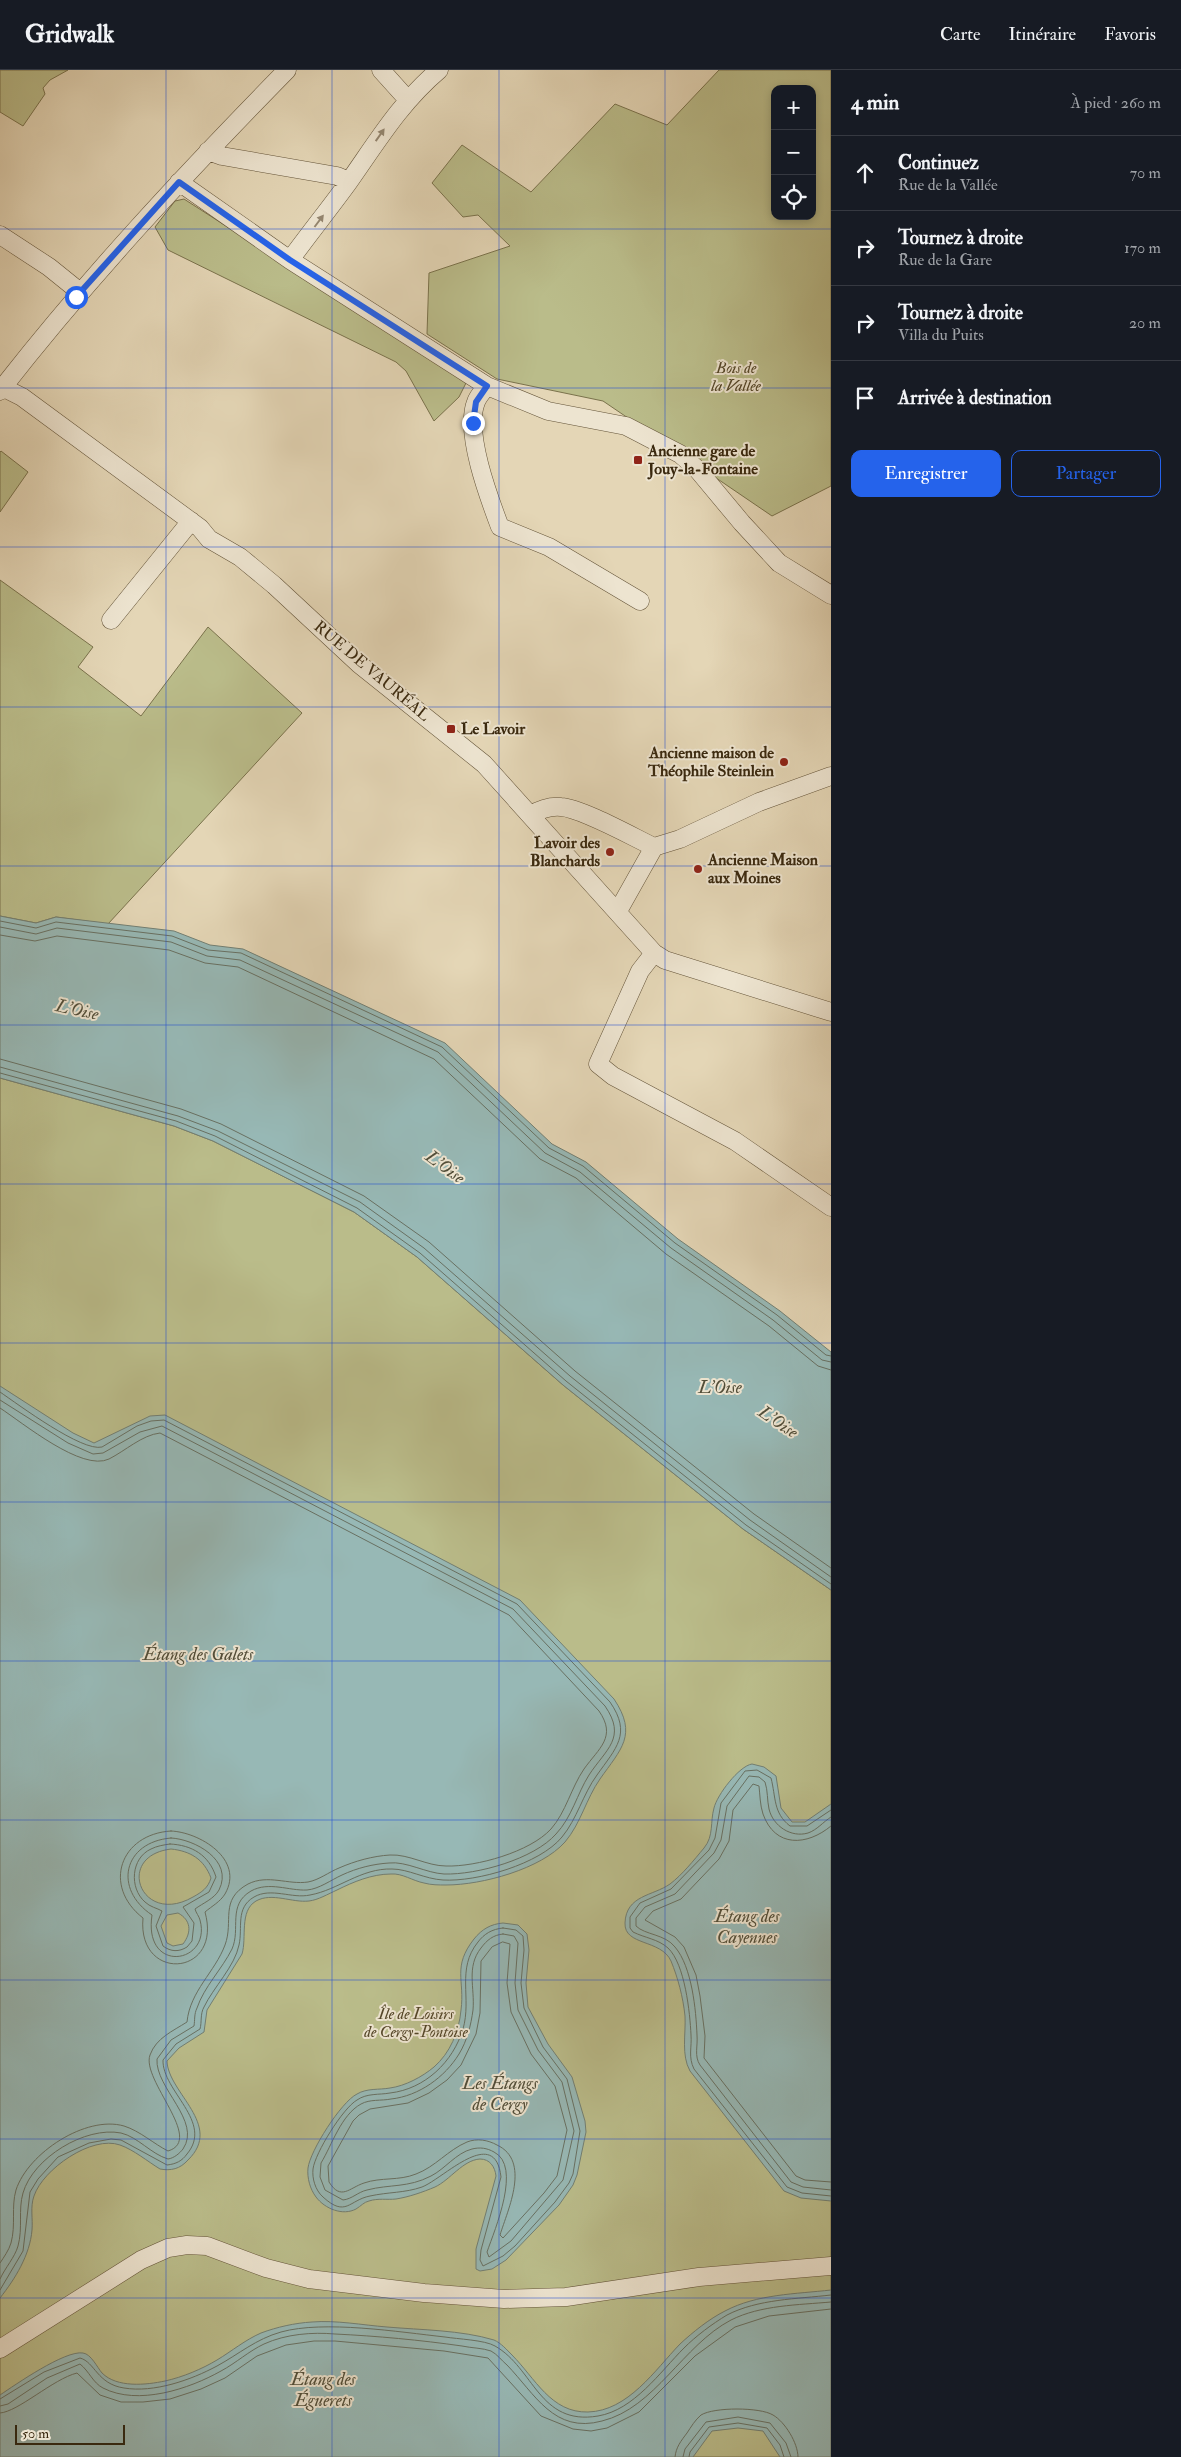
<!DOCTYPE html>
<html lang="fr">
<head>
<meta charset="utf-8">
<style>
  body { margin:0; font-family:"IM FELL Double Pica",serif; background:#242831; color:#f1f3f6 }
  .controls { position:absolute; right:15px; top:15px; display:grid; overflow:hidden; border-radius:10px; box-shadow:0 2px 8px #0003 }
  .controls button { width:45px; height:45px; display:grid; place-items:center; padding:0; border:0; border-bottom:1px solid #363941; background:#171b24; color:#f1f3f6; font:25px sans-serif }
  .scale { position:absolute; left:15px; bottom:12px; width:110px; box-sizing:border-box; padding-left:5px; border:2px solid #3a290f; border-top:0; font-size:14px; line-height:18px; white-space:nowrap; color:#3a290f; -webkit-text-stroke:4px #ede4d0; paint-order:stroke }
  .stop { position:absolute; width:15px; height:15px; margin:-11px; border:4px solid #2563eb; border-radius:50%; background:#fff }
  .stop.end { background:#2563eb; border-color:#fff; box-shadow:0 1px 5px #0008 }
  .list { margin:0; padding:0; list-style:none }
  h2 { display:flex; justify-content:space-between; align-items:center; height:65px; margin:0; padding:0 20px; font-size:21px }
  h2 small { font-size:16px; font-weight:400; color:#9ea1a6 }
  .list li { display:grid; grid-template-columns:32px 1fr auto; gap:15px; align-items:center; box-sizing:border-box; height:75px; padding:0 20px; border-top:1px solid #363941 }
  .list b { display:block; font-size:19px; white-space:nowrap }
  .list p { margin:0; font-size:16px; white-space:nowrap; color:#9ea1a6 }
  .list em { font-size:16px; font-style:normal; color:#9ea1a6 }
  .actions { display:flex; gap:10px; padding:15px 20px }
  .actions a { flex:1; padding:11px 0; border:1px solid #2563eb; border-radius:10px; text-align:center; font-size:18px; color:#2563eb }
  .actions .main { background:#2563eb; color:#fff }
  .icon { flex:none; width:28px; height:28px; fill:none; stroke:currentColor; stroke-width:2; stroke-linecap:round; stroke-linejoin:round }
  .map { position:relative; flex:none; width:831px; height:2387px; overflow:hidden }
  header { display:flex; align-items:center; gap:30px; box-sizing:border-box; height:70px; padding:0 25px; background:#171b24; border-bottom:1px solid #363941 }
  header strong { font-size:24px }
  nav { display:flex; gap:28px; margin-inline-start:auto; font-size:18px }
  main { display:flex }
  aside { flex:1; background:#171b24 }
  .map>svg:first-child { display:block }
</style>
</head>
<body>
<header>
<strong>Gridwalk</strong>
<nav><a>Carte</a><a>Itinéraire</a><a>Favoris</a></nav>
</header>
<main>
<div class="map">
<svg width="831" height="2387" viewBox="0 0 831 2387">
  <rect width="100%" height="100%" fill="#e4d6b6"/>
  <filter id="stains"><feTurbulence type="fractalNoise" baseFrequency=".004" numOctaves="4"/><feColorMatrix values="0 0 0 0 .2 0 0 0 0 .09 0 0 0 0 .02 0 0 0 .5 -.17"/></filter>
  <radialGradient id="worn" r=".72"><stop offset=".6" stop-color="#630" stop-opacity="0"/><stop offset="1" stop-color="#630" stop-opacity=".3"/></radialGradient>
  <path fill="#babc8a" stroke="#7a724c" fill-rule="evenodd" d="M0,0h68l-18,10 -7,8 2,6 -22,32 -23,-14z
    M719,0h112v416l-59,30 -169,-115 -106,-22 -70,-45 2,-61 81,-27 -32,-31 -15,2 -31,-34 30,-38 69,47 84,-88 52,21zM775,19h37v127h-37z
    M184,129l283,182 -8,16 -25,24 -28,-50 -10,-9 -228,-112 -13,-23 20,-26z
    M1,381l27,21 -28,40v-60z
    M0,510l93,67 -15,20 63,49 67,-89 94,86 -194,211 -52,-7 -20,6 -36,-7z
    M0,1008l174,48 39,15 141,71 63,45 146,128 180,144 88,61v867h-831z"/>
  <path fill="#97b8b5" stroke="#727f73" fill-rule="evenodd" d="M0,846l36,7 20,-6 118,14 36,14 33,4 202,94 107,101 34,18 92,77 102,72 51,41v238l-88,-61 -180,-144 -146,-128 -63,-45 -141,-71 -39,-15 -174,-48z
    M0,1316l73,47 21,10 56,-27 15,-1 355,185 94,99c24,36 7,50 -14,80 -14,20 -19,44 -35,63 -24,27 -83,43 -119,43 -7,0 -15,0 -22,-2 -11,-2 -22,-10 -33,-9 -19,0 -38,8 -54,16 -9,4 -19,10 -28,11 -17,2 -37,-9 -53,0 -17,10 -9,37 -14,53l-35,56 -3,22 -25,16 -12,13c1,32 57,64 21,99 -8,9 -17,11 -28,9 -13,-8 -26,-19 -40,-24 -28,-10 -77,24 -86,51 -4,11 -1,23 -2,34 -2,25 -17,49 -32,68zM171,1779c19,2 33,10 40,29 -3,10 -9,14 -18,19 -52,30 -79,-41 -22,-48zM178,1843c13,7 14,19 5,31l-10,2 -6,-3 -6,-17 6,-11z
    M752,1694l12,3 12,9 5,32 11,14h13l26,-18v397l-30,-3 -17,-7 -94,-120c-9,-16 -4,-37 -5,-55 -2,-19 -7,-38 -14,-55 -10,-22 -47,-15 -46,-38 1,-28 28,-27 45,-39 12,-9 24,-24 34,-36 10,-12 6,-26 10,-40 3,-13 25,-42 38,-44z
    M503,1853l15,2 9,9 2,16 -3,33 2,24 20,37 24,33 13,44 1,11 -9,43 -4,10 -14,20 -53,55 -14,9 -12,2 -4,-2v-20l20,-73c-1,-9 -6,-17 -16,-17 -17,1 -30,21 -45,28 -12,5 -26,10 -39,12 -9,1 -18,-1 -27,2 -5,1 -8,5 -13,8 -13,7 -31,0 -40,-12 -6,-8 -9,-19 -8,-29 2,-17 33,-66 49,-74 10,-6 22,-4 33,-6 15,-2 32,-11 44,-21 16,-14 25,-35 27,-57 4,-30 -9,-43 13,-71 8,-10 17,-15 29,-16z
    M831,2220v167h-51l-17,-26 -25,-3 -26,3 -19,26h-693v-62c15,-10 65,-45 83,-42 8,1 14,14 19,20 15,15 44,12 63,8 18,-4 37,-12 52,-21 15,-9 28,-20 44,-27 16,-6 34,-10 51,-11 24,-2 50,3 75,5 34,3 74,3 107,13 7,3 13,10 18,15 23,23 39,58 76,57 40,-1 67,-42 92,-68 13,-12 29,-25 45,-33 32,-17 71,-17 106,-21z"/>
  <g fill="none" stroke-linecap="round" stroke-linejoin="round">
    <path stroke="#687062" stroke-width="1" d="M0,851l36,7 20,-6 116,14 36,14 33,3 201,94 107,101 34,18 92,77 102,72 49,40 5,1
      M0,857l36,7 21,-6 114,14 36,14 33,4 198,92 107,101 35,19 91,76 102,72 49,40 9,2
      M0,865l35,6 22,-5 112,14 36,13 33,4 196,92 106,100 36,19 90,76 103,72 49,40 13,4
      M0,989l181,50 40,15 143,72 65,46 146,129 179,143 77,54
      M0,997l178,49 40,15 142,71 64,46 146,128 180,144 81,57
      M0,1003l176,48 39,15 142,72 63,45 146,128 180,144 85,59
      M0,1322c19,13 82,60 102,55l35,-21 14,-5 13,-1 353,184 93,98c22,32 6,46 -13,73 -14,19 -20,44 -35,62 -22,27 -85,45 -119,43 -18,-1 -35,-11 -51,-11 -31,-1 -54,21 -82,26 -18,4 -39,-8 -56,2 -19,11 -11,31 -15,48 -4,21 -26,43 -35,62 -4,7 -2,15 -4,22l-24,15 -13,16c-1,31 51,62 24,94 -5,7 -11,10 -20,11l-46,-25 -10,-1 -22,4 -31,14 -20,22 -8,13 -7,59 -23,39
      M0,1330l68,43 25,11 10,-1 37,-21 22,-6 351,183 92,97c22,32 1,43 -16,69 -12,19 -17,42 -33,59 -22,25 -79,41 -112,40 -18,-1 -38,-13 -55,-11 -16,1 -32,5 -47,12 -11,5 -23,14 -35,15 -18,1 -38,-9 -56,1 -24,14 -10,38 -19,58 -10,20 -28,38 -35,59 -3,6 -2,12 -3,18l-23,14 -14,19c-2,29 45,62 26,90 -4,5 -9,9 -15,10 -17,-5 -30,-22 -47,-26 -36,-7 -88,25 -98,60 -5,17 0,35 -5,53 -3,11 -13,22 -18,33
      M0,1338c23,15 82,64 109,51 16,-8 33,-24 51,-26l349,182 90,96c18,26 0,37 -15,58 -13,19 -18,43 -33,60 -21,23 -75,38 -105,37 -19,0 -37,-12 -56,-11 -17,1 -35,6 -51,13 -10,4 -20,12 -31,14 -20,3 -40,-8 -60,2 -29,16 -14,37 -23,61 -10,27 -35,46 -38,77 -14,9 -31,16 -37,33 -9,25 55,85 18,96 -14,-7 -28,-20 -44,-25 -38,-11 -96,27 -108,64 -5,17 0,35 -5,53 -2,7 -7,14 -11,20
      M831,1740l-24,16h-17c-17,-13 -14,-29 -19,-48l-14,-8 -12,1 -24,32 -6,35 -6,12 -38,39 -31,14 -10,14v11l3,4c12,6 25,7 35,16 17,16 22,65 23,87 1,12 -3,22 3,34l93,118 15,6 29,3
      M831,1747c-8,5 -14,13 -23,16 -17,5 -35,-7 -39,-24 -2,-9 -1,-18 -4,-27l-6,-5 -10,-1 -22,30 -6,34 -7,13 -39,41 -30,13 -9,11v8c9,9 29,8 39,21 17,20 21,63 22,88 1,11 -3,21 3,30l91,117 12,5 28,3
      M831,1756c-24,20 -56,22 -68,-12 -3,-9 -3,-19 -4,-28l-6,-2 -20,26 -4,31 -10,18 -38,40 -28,12 -8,9 30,17 9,10 12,28 4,21 5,40 -1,22 92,118 9,4 26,2
      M171,1761c28,1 74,28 54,63 -5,8 -13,12 -20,18 18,65 -68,71 -62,6 -41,-32 -23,-84 28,-87z
      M171,1768c23,1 63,22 48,52 -5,9 -16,13 -24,19 1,4 4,7 5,11 12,44 -57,55 -48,-5 -39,-26 -29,-73 19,-77z
      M170,1774c22,1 39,11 46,33l-7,15 -26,15 11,16 -2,18 -5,6c-8,5 -16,5 -24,-1l-7,-20 6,-15c-5,-3 -12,-4 -17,-9 -16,-14 -14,-44 6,-53 6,-3 12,-4 19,-5z
      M503,1858l13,2 7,6 1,14 -3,33 3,25 19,39 24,32 13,52 -7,43 -4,9 -14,19 -40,44 -12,10 -20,10 -3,-6 1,-10 20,-73c-6,-53 -58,2 -79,10 -17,6 -34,5 -52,9 -21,4 -24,22 -47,1 -8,-7 -11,-19 -10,-28 2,-16 30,-61 44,-69 10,-7 22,-5 33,-7 35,-4 63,-31 73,-64 9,-31 -7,-60 15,-87 6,-8 14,-13 25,-14z
      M503,1864l11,2 4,7 -3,40 3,27 20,40 24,32 12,49 -11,49 -52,61 -22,16 -2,-5c8,-23 35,-86 7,-100 -7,-4 -14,-5 -22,-3 -16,4 -27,20 -41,27 -23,12 -41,8 -64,14 -9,2 -15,9 -24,10l-18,-10 -5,-13 1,-14c11,-18 20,-48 40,-59 9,-5 20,-3 30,-5 28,-3 54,-22 68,-45 8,-13 12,-29 14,-44 2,-22 -7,-43 8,-62 6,-8 12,-13 22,-14z
      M503,1872l7,2 -3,39 4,29 20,42 24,32 12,44 -10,46 -13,17 -41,45 -3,-3c8,-26 31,-74 -3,-90 -9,-5 -20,-7 -30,-3 -19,8 -32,25 -51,32 -17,7 -35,3 -52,9 -15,5 -23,18 -35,-1l-1,-16 25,-45 6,-6 11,-6 38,-6 21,-10 18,-13 14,-15 15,-31 4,-21 1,-52 11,-14z
      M0,2329l44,-27 36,-14c15,4 17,26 44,30 30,5 67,-8 93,-22 22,-12 39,-27 64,-34 43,-12 118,0 164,5 12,2 40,3 50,9 39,22 44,80 103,70 36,-6 62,-44 86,-68 12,-12 28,-24 43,-33 31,-16 70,-16 104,-20
      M0,2336l8,-2 39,-26 33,-14c9,7 13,19 23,24 35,18 86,1 118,-17 15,-8 28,-20 43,-27 22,-10 48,-12 71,-10 42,2 85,6 127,12 9,2 21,2 29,5 6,3 11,10 16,14 28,29 47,69 95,56 53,-13 81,-76 129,-101 30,-15 67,-15 100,-18
      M0,2343c18,-1 53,-34 77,-40l23,22 21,7h22l27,-3 31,-10 24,-11 32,-22 29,-11 28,-4h21l109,10 44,7 53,58 32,13 18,2 16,-3 32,-16 56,-56 40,-29 34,-11 62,-7
      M675,2387c1,-10 6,-16 12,-24 4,-6 8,-13 14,-18 13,-8 59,-8 72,0 12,7 25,28 25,42
      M683,2387l2,-8 21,-27 32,-5 32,6 16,20 5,14
      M689,2387l1,-5 19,-25 29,-4 29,5 13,17 4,12"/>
    <defs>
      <path id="minor" d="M381,0l27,30
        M208,81l14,5 115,20 12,5
        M179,112l111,78 197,126 61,25 78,15 54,28 17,15 45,54 37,40 52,32
        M0,165l49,32 31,25
        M290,190c19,-26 39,-51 58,-77 29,-41 52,-80 91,-113
        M0,316l22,11 178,131 9,11 31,18 34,28 85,79 125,100 170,189 11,7 166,52
        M487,316c-4,5 -9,10 -11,16 -12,30 13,96 24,125l49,20 91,54
        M0,321c88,-113 186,-218 287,-321
        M111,550l80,-99
        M531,745c8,-5 19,-9 30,-8 20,1 72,30 93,40
        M618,841l36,-64 26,-8 79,-37 72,-26
        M654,883l-14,18 -42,93 15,12 122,65 96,66
        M0,2279l141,-89 27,-12 19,-3 20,1 59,22 43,11 115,14 80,6 62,-2 133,-20 132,-11"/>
    </defs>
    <use href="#minor" stroke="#645439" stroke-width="19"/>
    <use href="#minor" stroke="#ede4d0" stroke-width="18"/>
  </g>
  <defs><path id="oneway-solid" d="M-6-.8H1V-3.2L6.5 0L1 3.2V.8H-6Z" transform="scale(1.25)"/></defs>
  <g fill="#948670">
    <use href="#oneway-solid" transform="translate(380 65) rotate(-55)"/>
    <use href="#oneway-solid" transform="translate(319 151) rotate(-53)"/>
  </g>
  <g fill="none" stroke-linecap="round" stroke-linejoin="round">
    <path stroke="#2563eb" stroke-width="6" d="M76,227l103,-115 111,78 197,126 -11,16 -3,21"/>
  </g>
  <path fill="none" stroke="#1d4ed8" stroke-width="1" stroke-opacity="0.55" d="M166,0v2387M332,0v2387M499,0v2387M665,0v2387M0,159h831M0,318h831M0,477h831M0,637h831M0,796h831M0,955h831M0,1114h831M0,1273h831M0,1432h831M0,1591h831M0,1750h831M0,1910h831M0,2069h831M0,2228h831"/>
  <g fill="#8f2418" stroke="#ede4d0" stroke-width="2">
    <rect x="633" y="385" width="10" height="10" rx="2.5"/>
    <rect x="446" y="654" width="10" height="10" rx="2.5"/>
    <circle cx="784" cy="692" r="5"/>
    <circle cx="610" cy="782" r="5"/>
    <circle cx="698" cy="799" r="5"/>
  </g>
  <g text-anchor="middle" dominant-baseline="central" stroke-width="4" stroke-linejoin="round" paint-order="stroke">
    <g font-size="16" font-style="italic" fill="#544628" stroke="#ede4d0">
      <text x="736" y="298">Bois de<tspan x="736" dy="18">la Vallée</tspan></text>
      <text x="416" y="1944">Île de Loisirs<tspan x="416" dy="18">de Cergy-Pontoise</tspan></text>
    </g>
    <g font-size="16" font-weight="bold" fill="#3a290f" stroke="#ede4d0" text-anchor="start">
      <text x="648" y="381">Ancienne gare de<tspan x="648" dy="18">Jouy-la-Fontaine</tspan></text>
      <text x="461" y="659">Le Lavoir</text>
      <text x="774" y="683" text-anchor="end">Ancienne maison de<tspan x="774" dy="18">Théophile Steinlein</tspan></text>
      <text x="600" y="773" text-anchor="end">Lavoir des<tspan x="600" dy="18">Blanchards</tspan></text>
      <text x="708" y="790">Ancienne Maison<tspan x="708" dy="18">aux Moines</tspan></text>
    </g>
    <g font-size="16" fill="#3a290f" stroke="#ede4d0">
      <text transform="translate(372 601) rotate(40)">RUE DE VAURÉAL</text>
    </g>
    <g font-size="18" font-style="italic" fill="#514d38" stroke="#ede4d0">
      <text transform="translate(77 940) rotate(12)">L'Oise</text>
      <text transform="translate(445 1097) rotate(36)">L'Oise</text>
      <text x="720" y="1317">L’Oise</text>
      <text transform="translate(778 1352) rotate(34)">L'Oise</text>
      <text x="198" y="1584">Étang des Galets</text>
      <text x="747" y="1846">Étang des<tspan x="747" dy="21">Cayennes</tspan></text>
      <text x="500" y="2013">Les Étangs<tspan x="500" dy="21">de Cergy</tspan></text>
      <text x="323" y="2309">Étang des<tspan x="323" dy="21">Éguerets</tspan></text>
    </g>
  </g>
  <rect width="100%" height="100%" filter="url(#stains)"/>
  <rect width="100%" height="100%" fill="url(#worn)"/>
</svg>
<div class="controls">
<button>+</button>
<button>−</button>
<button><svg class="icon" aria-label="locate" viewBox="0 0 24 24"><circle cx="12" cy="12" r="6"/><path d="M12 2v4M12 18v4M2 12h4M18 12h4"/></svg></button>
</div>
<div class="scale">50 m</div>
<div class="stop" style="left:76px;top:227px"></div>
<div class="stop end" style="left:473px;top:353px"></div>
</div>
<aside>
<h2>4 min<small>À pied · 260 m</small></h2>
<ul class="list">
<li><svg class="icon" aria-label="ahead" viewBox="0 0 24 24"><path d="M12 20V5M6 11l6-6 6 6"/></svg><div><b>Continuez</b><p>Rue de la Vallée</p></div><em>70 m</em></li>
<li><svg class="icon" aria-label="right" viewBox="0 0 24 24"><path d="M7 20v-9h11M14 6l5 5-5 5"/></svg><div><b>Tournez à droite</b><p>Rue de la Gare</p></div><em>170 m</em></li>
<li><svg class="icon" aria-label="right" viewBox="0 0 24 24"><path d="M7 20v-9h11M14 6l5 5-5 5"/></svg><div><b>Tournez à droite</b><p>Villa du Puits</p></div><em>20 m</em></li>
<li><svg class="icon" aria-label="arrive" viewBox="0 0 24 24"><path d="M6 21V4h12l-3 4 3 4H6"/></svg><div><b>Arrivée à destination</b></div></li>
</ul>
<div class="actions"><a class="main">Enregistrer</a><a>Partager</a></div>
</aside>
</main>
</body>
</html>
